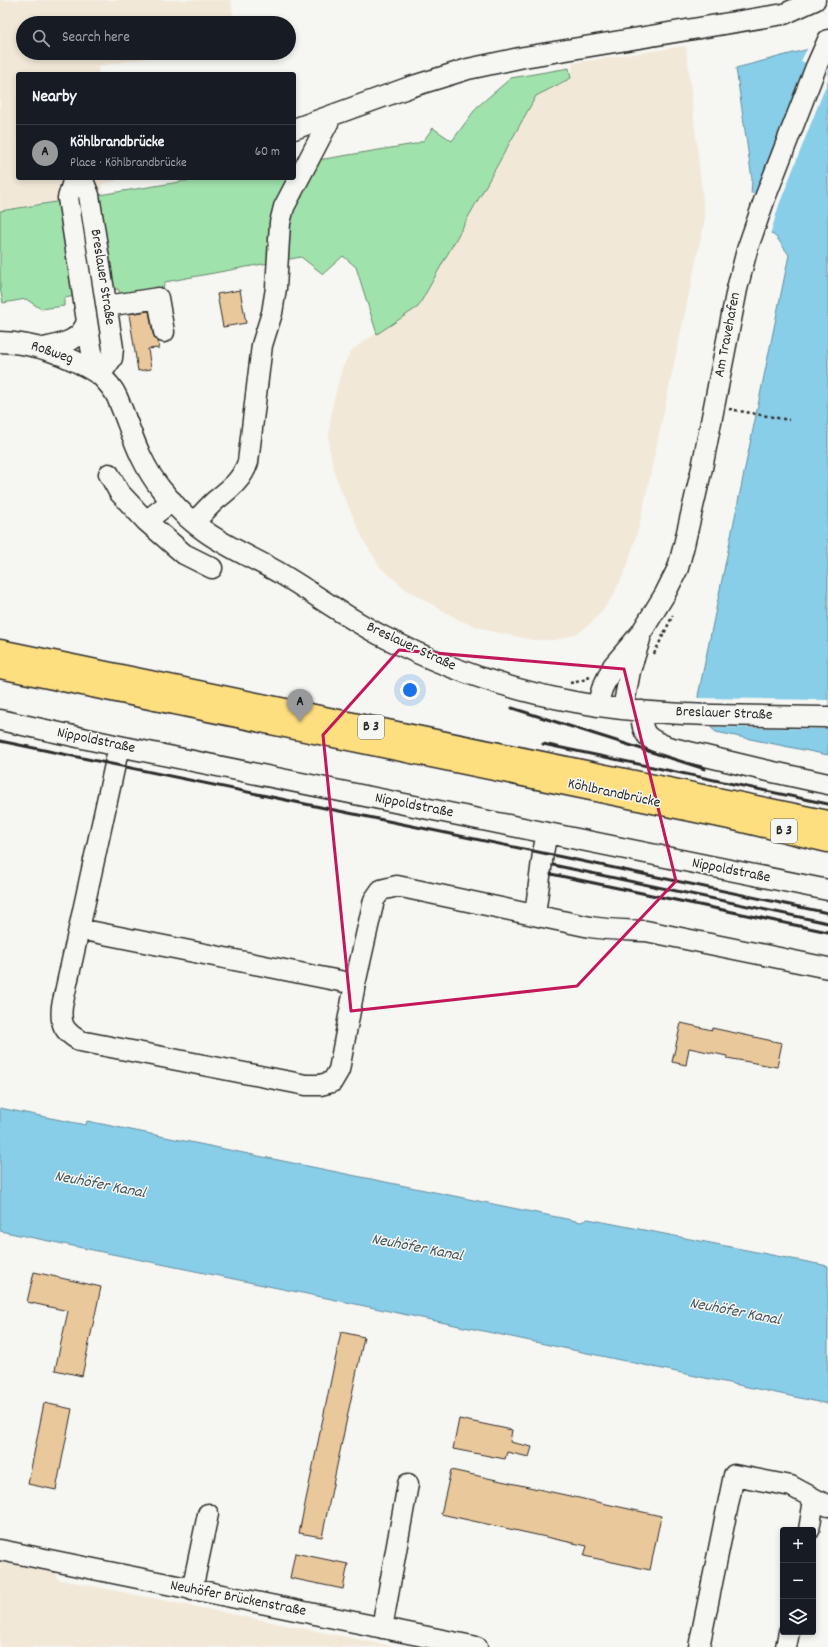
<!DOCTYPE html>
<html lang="en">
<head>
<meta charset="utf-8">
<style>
  body { margin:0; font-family:Dekko,sans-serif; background:#20242c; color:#f1f3f6 }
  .controls { position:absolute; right:12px; bottom:12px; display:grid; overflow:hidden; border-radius:4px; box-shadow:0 2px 6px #0003 }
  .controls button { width:36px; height:36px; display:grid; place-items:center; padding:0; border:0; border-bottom:1px solid #363941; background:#171b24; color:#f1f3f6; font:20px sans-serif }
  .you { position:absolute; left:410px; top:690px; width:14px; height:14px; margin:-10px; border:3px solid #fff; border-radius:50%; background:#1a73e8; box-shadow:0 0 0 6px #1a73e833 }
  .badge { display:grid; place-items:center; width:26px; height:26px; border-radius:50%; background:#98999b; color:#111; font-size:13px; font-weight:700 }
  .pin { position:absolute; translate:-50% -33px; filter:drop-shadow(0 1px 2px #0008) }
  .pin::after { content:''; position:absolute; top:21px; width:14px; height:12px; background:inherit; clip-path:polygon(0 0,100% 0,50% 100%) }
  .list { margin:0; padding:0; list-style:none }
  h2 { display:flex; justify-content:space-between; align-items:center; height:52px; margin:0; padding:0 16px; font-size:17px }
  h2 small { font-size:13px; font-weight:400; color:#9ea1a6 }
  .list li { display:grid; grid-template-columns:26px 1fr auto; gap:12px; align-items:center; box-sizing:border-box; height:56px; padding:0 16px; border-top:1px solid #363941 }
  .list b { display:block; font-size:15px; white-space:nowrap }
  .list p { margin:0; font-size:13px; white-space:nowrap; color:#9ea1a6 }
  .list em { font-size:13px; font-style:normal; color:#9ea1a6 }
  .icon { flex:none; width:22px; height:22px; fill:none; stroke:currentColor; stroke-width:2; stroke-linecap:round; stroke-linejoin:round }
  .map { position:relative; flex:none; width:828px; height:1647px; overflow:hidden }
  .search { position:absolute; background:#171b24; box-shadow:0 2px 6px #0003; left:16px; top:16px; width:280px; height:44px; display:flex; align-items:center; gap:10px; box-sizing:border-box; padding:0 14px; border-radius:22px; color:#9ea1a6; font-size:15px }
  .panel { position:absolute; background:#171b24; box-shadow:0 2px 6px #0003; left:16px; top:72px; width:280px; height:108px; border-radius:4px }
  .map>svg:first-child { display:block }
</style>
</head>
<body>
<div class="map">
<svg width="828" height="1647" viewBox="0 0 828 1647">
  <rect width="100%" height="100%" fill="#f6f6f2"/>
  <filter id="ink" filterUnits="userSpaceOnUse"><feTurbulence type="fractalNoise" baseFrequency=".025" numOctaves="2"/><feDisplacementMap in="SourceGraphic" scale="8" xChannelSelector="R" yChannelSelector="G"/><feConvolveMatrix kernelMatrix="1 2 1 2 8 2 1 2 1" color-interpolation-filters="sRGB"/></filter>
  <g filter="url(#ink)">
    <path fill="#f2e8d8" d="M0,0h231l3,23h-211v30h153l-78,13 1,8h-81v104h97l1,3 -14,3 -1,10 -101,16z
      M686,46l19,173 -65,304 -13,44 -14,29 -10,14 -10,11 -13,11 -13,5 -13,3h-20l-44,-9 -29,-10 -54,-31 -26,-22 -17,-27 -24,-53 -5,-14 -6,-27v-12l3,-27 10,-40 9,-17 9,-7 58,-37 118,-211 35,-18 2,-15z
      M0,1562l56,11 1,6 339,68h-396z"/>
    <path fill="#a0e2ac" stroke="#66866c" d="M569,68l2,10 -35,18 -118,211 -41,27 -21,-67 -13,-11 -20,18 -22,-17 -136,25 -2,7 -42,7 -3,-7 -54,9v8l-23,3 -15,-10 -23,4 -3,-15v-77l204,-33h90v-14l121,-20 8,-3 10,-13 19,13 25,-34 34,-29z"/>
    <path fill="#88cee9" stroke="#638d9d" d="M828,44v711l-112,-23 -14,-12 -4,-24 91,-441 -12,-17 -27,-22 2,-37 -16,-111z
      M0,1108l86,17 1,-4 494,101 7,-3 240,47v138l-482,-102 -346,-71z"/>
    <path fill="#f6f6f2" d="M828,42v38l-49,125 -9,30 -21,-18v-24l7,2 50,-132 -5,-2 7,-14z
      M696,698l132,2v29l-121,-2 -6,-7z"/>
    <path fill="#e9c89b" stroke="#2b2b2b" d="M240,290l6,33 -23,4 -6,-33z
      M149,311l4,23 5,7 1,7 -11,1 3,20 -13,2 -9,-57z
      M681,1023l31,7v-2l70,15 -5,24 -50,-9v-2l-38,-8 -3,17 -14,-3z
      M34,1272l67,15 -19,89 -27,-6 13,-59 -41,-9z
      M341,1332l23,5 -42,200 -23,-4z
      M44,1403l28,6 -16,81 -28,-6z
      M459,1419l53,11 -2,12 22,5 -3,10 -22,-5 -2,7 -52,-10z
      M451,1470l210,46 -11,54 -66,-14 3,-10 -146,-32z
      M295,1553l53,11 -5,25 -53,-11z"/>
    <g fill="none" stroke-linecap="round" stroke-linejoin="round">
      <defs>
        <path id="minor" d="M294,129l116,-42 58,-18 56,-12 260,-43 31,-14
          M74,178l-6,20 23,149c2,9 3,22 10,29 7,7 12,12 16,21 14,32 21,63 44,92 13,16 28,32 45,43 24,17 52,28 77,43 35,21 67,45 103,63 59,30 124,52 189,64 83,16 169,13 253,15
          M82,178l7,17 24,153 -1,10 -12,17
          M107,306l51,-8 6,34
          M0,342c36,1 70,14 100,33
          M44,348c18,-4 37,-7 43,-27
          M109,474l10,18 27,29 26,-20
          M146,521l38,33 28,14
          M194,523c7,-8 14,-16 22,-23 14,-11 26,-20 32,-38l14,-117 10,-32 4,-25 4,-65 4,-16 47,-90
          M597,706l5,-17 11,-23 28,-33 24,-39 13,-26 6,-23 18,-77 35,-179 10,-39 18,-52 51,-131 12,-27
          M623,709l7,-38 10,-32
          M642,711c-2,24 6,28 26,36l96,23 64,14
          M0,720l119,26 709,144
          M119,746l-40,183 276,55 19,-84 7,-10 16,-4 193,41c19,3 37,3 56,4l182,37
          M535,915l8,-62 4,-20
          M79,929l-17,77c-2,18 1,25 18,35l226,44h14l12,-3 7,-12 16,-86
          M809,1530l5,-30
          M0,1550l477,97
          M192,1590l16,-76
          M382,1628l26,-144
          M699,1647l35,-172 57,11 37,20
          M786,1647l3,-15"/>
        <path id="major" d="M0,651l828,171
          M0,667l586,121 153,32 89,21"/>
      </defs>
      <use href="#minor" stroke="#2b2b2b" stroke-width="23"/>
      <use href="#major" stroke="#2b2b2b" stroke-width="25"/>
      <path stroke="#2b2b2b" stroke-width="2.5" stroke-dasharray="3 3" stroke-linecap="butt" d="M729,409l60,11
        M654,654l19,-39
        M570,683l11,-2 9,-4"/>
      <use href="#minor" stroke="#f6f6f2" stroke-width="20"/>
      <use href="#major" stroke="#fedf80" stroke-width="22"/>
      <path stroke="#2b2b2b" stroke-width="3" d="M512,708l193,61
        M0,741l543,112 285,60
        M543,744l285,60
        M553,865l275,58
        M551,874l277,58"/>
    </g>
  </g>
  <path fill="none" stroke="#c2185b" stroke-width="3" stroke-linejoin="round" d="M399,650l225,19 52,212 -99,105 -226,25 -28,-276z"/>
  <g text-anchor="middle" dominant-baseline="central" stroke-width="3" stroke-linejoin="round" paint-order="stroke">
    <g fill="#f6f6f2" stroke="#686867" stroke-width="1">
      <rect x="358" y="715" width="26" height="24" rx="3"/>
      <rect x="771" y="819" width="26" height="24" rx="3"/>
    </g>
    <g font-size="14" font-weight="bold" fill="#2b2b2b">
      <text x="371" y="727">B 3</text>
      <text x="784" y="831">B 3</text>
    </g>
    <g font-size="15" fill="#2b2b2b" stroke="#f6f6f2">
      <text transform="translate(102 277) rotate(81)">Breslauer Straße</text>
      <text transform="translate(728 335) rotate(-79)">Am Travehafen</text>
      <text transform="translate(52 353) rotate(19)">Roßweg</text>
      <text transform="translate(411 647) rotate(25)">Breslauer Straße</text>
      <text transform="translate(724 714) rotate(2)">Breslauer Straße</text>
      <text transform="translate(96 741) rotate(12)">Nippoldstraße</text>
      <text transform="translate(614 794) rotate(12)">Köhlbrandbrücke</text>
      <text transform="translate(414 806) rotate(11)">Nippoldstraße</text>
      <text transform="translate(731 871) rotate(11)">Nippoldstraße</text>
      <text transform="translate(238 1599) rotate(11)">Neuhöfer Brückenstraße</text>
    </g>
    <g font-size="16" font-style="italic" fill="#42545a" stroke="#f6f6f2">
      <text transform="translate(100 1185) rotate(11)">Neuhöfer Kanal</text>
      <text transform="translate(417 1248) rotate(11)">Neuhöfer Kanal</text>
      <text transform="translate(735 1312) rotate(11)">Neuhöfer Kanal</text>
    </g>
  </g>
</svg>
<div class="controls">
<button>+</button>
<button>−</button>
<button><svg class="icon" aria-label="layers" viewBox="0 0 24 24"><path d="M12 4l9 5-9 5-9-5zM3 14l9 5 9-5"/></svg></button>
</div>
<div class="you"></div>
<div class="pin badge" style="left:300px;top:722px">A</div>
<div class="search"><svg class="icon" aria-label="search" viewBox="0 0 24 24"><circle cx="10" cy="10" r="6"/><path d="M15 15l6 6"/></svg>Search here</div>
<section class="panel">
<h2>Nearby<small></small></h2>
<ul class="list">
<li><span class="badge">A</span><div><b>Köhlbrandbrücke</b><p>Place · Köhlbrandbrücke</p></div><em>60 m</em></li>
</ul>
</section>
</div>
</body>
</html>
